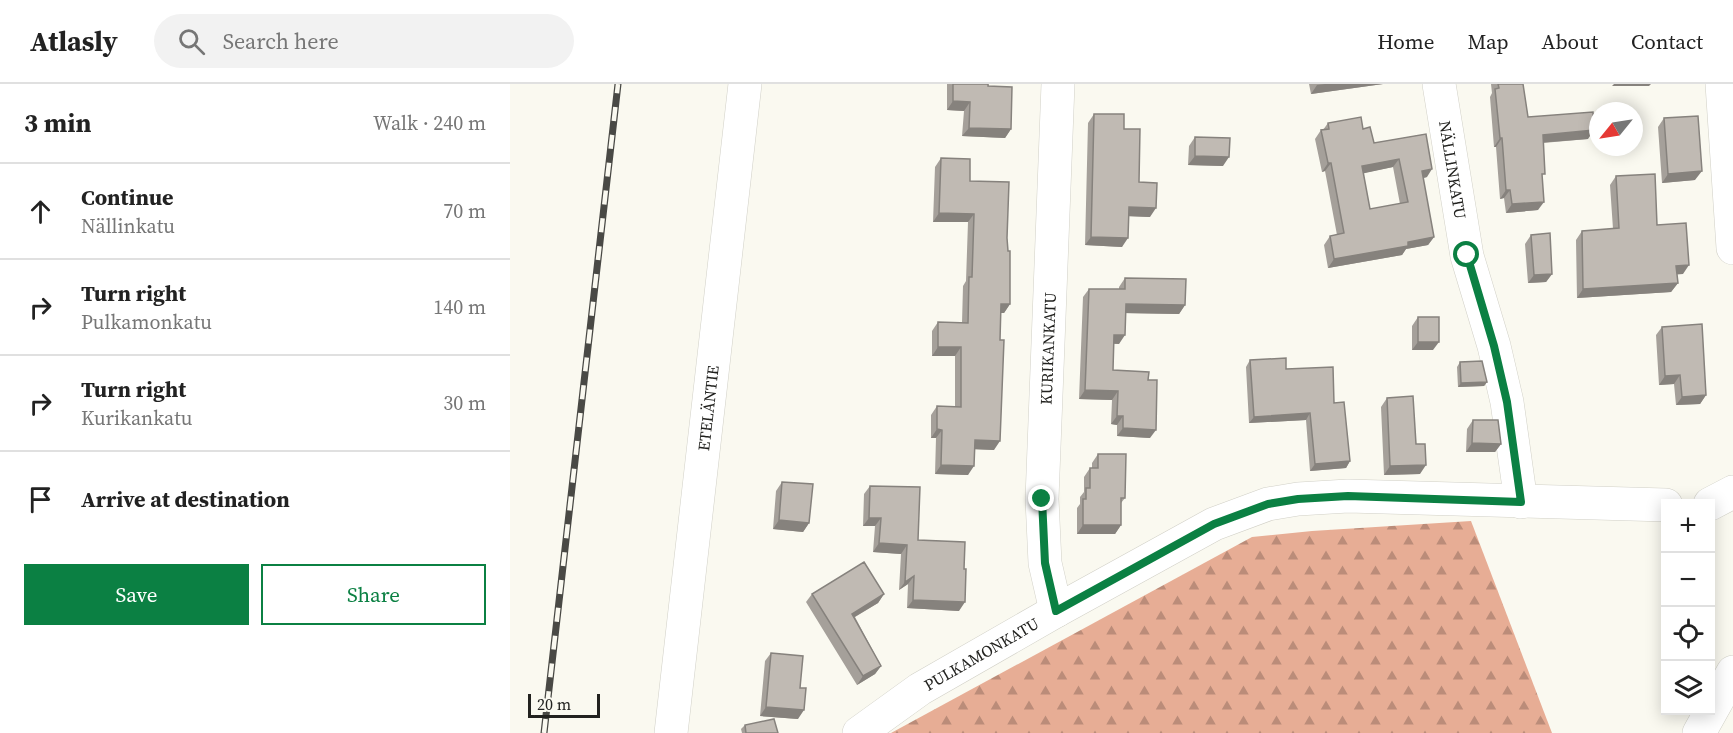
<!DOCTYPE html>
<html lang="en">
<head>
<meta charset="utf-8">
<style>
  body { margin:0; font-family:"Source Serif 4",serif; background:#f2f2f2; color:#222 }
  .controls { position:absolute; right:18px; bottom:18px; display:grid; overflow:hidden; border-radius:0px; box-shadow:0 3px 15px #0003 }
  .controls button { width:54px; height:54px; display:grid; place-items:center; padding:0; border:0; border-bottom:2px solid #e0e0e0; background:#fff; color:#222; font:30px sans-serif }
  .compass { position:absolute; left:1079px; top:18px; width:54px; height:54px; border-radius:50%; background:#fff; box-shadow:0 3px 15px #0003; rotate:240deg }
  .scale { position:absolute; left:18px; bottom:15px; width:72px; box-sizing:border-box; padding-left:6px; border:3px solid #22221f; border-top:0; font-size:16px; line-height:21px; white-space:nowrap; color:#22221f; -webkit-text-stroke:4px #faf9f0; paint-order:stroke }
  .stop { position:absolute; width:18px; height:18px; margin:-14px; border:4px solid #0b8043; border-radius:50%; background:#fff }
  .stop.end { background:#0b8043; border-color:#fff; box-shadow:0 2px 6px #0008 }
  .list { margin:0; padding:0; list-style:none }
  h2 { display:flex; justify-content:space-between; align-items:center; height:78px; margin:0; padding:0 24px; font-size:26px }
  h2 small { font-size:20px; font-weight:400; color:#767676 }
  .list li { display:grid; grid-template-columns:39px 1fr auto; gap:18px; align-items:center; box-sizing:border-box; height:96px; padding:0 24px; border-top:2px solid #e0e0e0 }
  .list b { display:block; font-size:22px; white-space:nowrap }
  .list p { margin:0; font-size:20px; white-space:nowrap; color:#767676 }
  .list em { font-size:20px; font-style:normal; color:#767676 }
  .actions { display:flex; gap:12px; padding:18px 24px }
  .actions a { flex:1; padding:14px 0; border:2px solid #0b8043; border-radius:0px; text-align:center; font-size:21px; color:#0b8043 }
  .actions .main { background:#0b8043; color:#fff }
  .icon { flex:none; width:33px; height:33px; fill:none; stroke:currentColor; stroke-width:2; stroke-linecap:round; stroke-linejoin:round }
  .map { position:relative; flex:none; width:1223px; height:649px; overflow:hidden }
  header { display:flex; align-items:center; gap:36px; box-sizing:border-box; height:84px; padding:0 30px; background:#fff; border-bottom:2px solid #e0e0e0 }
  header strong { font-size:28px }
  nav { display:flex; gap:33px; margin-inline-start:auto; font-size:21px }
  .search { width:420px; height:54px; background:#f2f2f2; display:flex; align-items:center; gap:15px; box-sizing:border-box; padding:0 21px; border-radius:33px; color:#767676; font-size:22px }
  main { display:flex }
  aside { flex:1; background:#fff }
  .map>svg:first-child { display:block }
</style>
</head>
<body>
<header>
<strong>Atlasly</strong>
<div class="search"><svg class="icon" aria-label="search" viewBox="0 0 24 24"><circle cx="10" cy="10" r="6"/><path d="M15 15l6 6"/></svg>Search here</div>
<nav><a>Home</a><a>Map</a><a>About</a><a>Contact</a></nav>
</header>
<main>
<aside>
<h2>3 min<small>Walk · 240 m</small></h2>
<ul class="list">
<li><svg class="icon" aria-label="ahead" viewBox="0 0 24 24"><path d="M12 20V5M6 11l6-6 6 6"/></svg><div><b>Continue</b><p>Nällinkatu</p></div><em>70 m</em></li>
<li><svg class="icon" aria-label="right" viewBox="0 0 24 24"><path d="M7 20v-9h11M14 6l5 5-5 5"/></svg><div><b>Turn right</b><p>Pulkamonkatu</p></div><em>140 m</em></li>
<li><svg class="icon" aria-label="right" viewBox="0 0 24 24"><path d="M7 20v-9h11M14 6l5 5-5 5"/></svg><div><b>Turn right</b><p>Kurikankatu</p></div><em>30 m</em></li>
<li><svg class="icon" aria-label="arrive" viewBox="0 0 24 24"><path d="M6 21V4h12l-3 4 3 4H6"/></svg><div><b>Arrive at destination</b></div></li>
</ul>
<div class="actions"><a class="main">Save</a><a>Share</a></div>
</aside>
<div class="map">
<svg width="1223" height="649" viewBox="0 0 1223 649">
  <defs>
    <pattern id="forest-firs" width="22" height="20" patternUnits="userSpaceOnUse" patternTransform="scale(1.5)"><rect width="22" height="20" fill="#e7ad95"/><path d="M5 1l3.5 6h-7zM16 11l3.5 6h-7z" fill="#bb8c79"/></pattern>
  </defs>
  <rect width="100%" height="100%" fill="#faf9f0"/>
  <path fill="url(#forest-firs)" d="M961,437l81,212h-661l361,-196 60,-6z"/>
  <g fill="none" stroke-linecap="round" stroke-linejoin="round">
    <defs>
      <g id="minor">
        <path id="s1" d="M929,0l28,172 27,90 13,56 14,100"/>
        <path d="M1212,0l11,164"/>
        <path d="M1200,420l23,-12"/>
        <path id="s2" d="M546,527l-11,-48 -3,-64 16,-415"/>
        <path id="s3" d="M349,649l61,-44 136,-78 158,-87 54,-20 30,-5 50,-3 318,9"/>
      </g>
      <g id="major">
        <path id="s4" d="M161,649l74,-649"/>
      </g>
      <path id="highway" d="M1189,649l34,-61"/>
    </defs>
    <use href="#minor" stroke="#d1d0c7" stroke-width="34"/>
    <use href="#major" stroke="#d1d0c7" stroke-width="34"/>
    <use href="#highway" stroke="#d1d0c7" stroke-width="34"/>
    <use href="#minor" stroke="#fff" stroke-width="33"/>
    <use href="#major" stroke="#fff" stroke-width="33"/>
    <use href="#highway" stroke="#fff" stroke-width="33"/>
    <defs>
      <path id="rail" d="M34,649l74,-649"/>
    </defs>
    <use href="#rail" stroke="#494945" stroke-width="7"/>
    <use href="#rail" stroke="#faf9f0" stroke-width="4.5" stroke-dasharray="14" stroke-linecap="butt"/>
  </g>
  <path fill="#a5a09a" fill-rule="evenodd" d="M437,0h41l23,45 -6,9 -43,-2 2,-25 -17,-1z
    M799,0h74l-72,10z
    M981,0h32l5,33 60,22 -45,4 -1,35 -4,32 -32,3 -2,-15 -4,1 -4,-52h-2l-4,-50 2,-4z
    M584,30l30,15 15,53 11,35 -21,-1 -7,31 -37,-2 3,-122z
    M1154,34l31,62 -33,3 -4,-56z
    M818,39l35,6 11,14 52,-9 1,43 -4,1 11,59 -6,8 -22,4 -4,6 -74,13 -4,-23 6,-9 7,-1 -12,-64 -3,1 -7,-33 6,-9h2zM883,83l7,37 -30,5 -7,-36z
    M685,53l28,29 -35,-1 1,-19z
    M431,74l29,23 37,57 3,66 -6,9h-3l-7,137 -20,-1 -6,26 -33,-1 1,-36h-5v-23l6,-9 18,1v-51h-23v-25l6,-9 24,1 1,-37 3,-5 2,-59h-35l2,-55z
    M1106,92l41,49 26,49h-6l1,9 -7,9 -94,6 -1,-58 6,-9 31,-2 -3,-44z
    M1021,151l21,39 -6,8 -18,1 -3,-39z
    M615,194l60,27 -6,9 -53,-1 -7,31h-6v26l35,10 2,58 -33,-2v-11l-6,-1 1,-24 -33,-1 4,-102 6,-8h30v-2z
    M908,233l15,33h-21v-24z
    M1152,243l44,68 -6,9 -24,1 -2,-21 -15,1 -3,-50z
    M740,276l36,9 48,34 16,58 -4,7 -36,3 -4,-51 -57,3 -3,-56z
    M950,278l27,20 -3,4 -26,1 -1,-20z
    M877,314l29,46 4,30 -36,1 -3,-68z
    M963,336l28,24 -6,8h-29l1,-23z
    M588,370l27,44 -4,5v22l-6,9h-38v-26l3,-4v-7l4,-5v-15l6,-9h2v-5z
    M272,398l27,41 -6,9 -30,-3 3,-38z
    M360,402l48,54 41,71 -52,-3 1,-24 -9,6 2,-36 -28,-2 2,-26h-12l1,-32z
    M302,510h72l-6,9 -23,14 26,49 -6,8 -18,11 -51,-83z
    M261,569l27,66 -38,-3 5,-55z
    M235,641l33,8h-36l-1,-4z"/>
  <path fill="#86827d" d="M815,0h58l-72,10 6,-9z
    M1104,0h37l-2,2h-37z
    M443,17l17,1 -6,9 -17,-1z
    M459,44l42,1 -6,9 -43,-2z
    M1084,46l-6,9 -51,4 6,-8z
    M990,54h2l-6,9h-2z
    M685,72l34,1 -6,9 -35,-1z
    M889,75l-6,8 -37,8 6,-9z
    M818,79h3l-6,8 -3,1z
    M922,85l-5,8 -11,3 6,-9z
    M1192,87l-7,9 -33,3 6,-9z
    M996,106h4l-6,8 -4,1z
    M1034,118l-6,8 -32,3 6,-9z
    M619,123l27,1 -6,9 -27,-1z
    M429,129l35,1 -6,8h-35z
    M581,153l37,1 -6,9 -37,-2z
    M924,153l-6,8 -22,4 -4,6 -74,13 6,-9 74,-17z
    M1179,181l-6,9 -13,1 6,-9z
    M1042,190l-6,8 -18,1 6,-8z
    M1168,199l-7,9 -94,6 6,-9z
    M491,220h9l-6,9h-9z
    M616,220l59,1 -6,9 -59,-1z
    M604,251h11l-6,9 -11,-1z
    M908,258h21l-6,8h-21z
    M428,263h23l-6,9h-23z
    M1170,291l-6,9 -15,1 6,-9z
    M977,298l-3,4 -26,1 3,-4z
    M575,306l33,1 -6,9 -33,-1z
    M1196,311l-6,9 -24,1 6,-8z
    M800,329l-4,7 -57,3 5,-6z
    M607,332h6l-6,9 -6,-1z
    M613,344l33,2 -6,8 -33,-2z
    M427,345l5,1 -6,8h-5z
    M465,356l25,1 -6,9 -25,-1z
    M962,359l29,1 -6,8h-29z
    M840,377l-4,7 -36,3 5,-7z
    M431,381l33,1 -6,9 -33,-1z
    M916,381l-6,9 -36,1 6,-9z
    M359,434h12l-6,8h-12z
    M269,436l30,3 -6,9 -30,-3z
    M573,441h38l-6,9h-38z
    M369,459l28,2 -6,9 -28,-2z
    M404,492l-6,8 -9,6 6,-8z
    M374,510l-6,9 -32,19 6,-8z
    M403,516l52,2 -6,9 -52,-3z
    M371,582l-6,8 -18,11 6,-9z
    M256,623l38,3 -6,9 -38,-3z"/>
  <path fill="#c0bab3" stroke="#86827d" stroke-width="1.5" fill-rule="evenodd" d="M443,0h35v2l24,1 -1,42 -42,-1 1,-26 -17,-1z
    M988,0h25l5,33 65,-5 1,18 -51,5 2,39h-3l2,28 -32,2 -2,-14h-4l-4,-52h-2l-5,-49 4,-1z
    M584,30h30v15h16l-1,53 18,1 -1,25 -27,-1 -1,31 -37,-1z
    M1188,32l4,55 -34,3 -4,-56z
    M851,33l2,12 7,-2 4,16 52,-9 6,35 -10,2 12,66 -26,5v4l-74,13 -4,-23 14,-3 -13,-70h-3l-7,-33 8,-1 -1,-6zM889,75l9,43 -38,7 -8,-43z
    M685,53l35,1 -1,19 -34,-1z
    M431,74l29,1v22l39,1 -2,56 1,13h2v53h-9l-1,36h4l-4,101 -25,-1 -1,26 -33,-1 1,-35 -5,-1v-23l24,1v-60h-23v-25l30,1 1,-46h3l2,-63 -35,-1z
    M1145,90l2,51 29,-2 3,42 -13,1 2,17 -95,6 -1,-58 37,-3 -3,-52z
    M1040,149l2,41 -18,1 -3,-40z
    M615,194l61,1 -1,26 -59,-1 -1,31h-11l-1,35 36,2 -1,8h9l-1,50 -33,-2v-12h-6l1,-25 -33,-1 4,-101h36z
    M908,233h21v25h-21z
    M1192,240l4,71 -24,2 -2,-22 -15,1 -3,-49z
    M776,274v11l47,-2 1,36 10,-1 6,59 -35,3 -5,-51 -56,4 -4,-57z
    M972,277l5,21 -26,1 -1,-21z
    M903,312l3,48h9l1,21 -36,1 -3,-68z
    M963,336h25l3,24 -29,-1z
    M588,370h28l-1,44h-4v27h-38v-26h3v-11h4v-20h8z
    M272,398l31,2 -4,39 -30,-3z
    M360,402l50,1 -2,53 47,2 -1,27h2l-1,33 -52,-2 1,-24 -9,6 2,-37 -28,-2 2,-25h-12z
    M354,478l20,32 -32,20 29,52 -18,10 -51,-82z
    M261,569l32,3 -3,32h6l-2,22 -38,-3z
    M264,635l4,14h-32l-1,-8z"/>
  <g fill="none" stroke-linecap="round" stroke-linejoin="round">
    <path stroke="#0b8043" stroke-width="8" d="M532,415l3,64 11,48 158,-87 54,-20 30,-5 50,-3 173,6 -14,-100 -13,-56 -27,-91"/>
  </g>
  <g text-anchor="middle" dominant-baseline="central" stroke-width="4.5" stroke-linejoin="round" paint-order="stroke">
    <g font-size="16" fill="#22221f" stroke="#faf9f0">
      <text stroke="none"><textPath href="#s1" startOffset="87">NÄLLINKATU</textPath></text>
      <text stroke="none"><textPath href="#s2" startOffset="264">KURIKANKATU</textPath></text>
      <text stroke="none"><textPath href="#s4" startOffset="327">ETELÄNTIE</textPath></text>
      <text stroke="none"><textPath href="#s3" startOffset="146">PULKAMONKATU</textPath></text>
    </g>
  </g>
</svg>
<div class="controls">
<button>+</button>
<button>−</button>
<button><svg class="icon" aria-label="locate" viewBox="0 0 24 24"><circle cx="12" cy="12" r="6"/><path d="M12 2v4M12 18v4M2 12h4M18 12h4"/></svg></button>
<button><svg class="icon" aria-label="layers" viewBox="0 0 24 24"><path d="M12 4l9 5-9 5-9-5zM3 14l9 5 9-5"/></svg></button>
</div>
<svg class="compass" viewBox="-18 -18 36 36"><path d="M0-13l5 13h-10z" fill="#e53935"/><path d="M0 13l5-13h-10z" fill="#767676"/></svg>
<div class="scale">20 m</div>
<div class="stop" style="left:957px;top:171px"></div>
<div class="stop end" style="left:532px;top:415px"></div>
</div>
</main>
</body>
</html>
